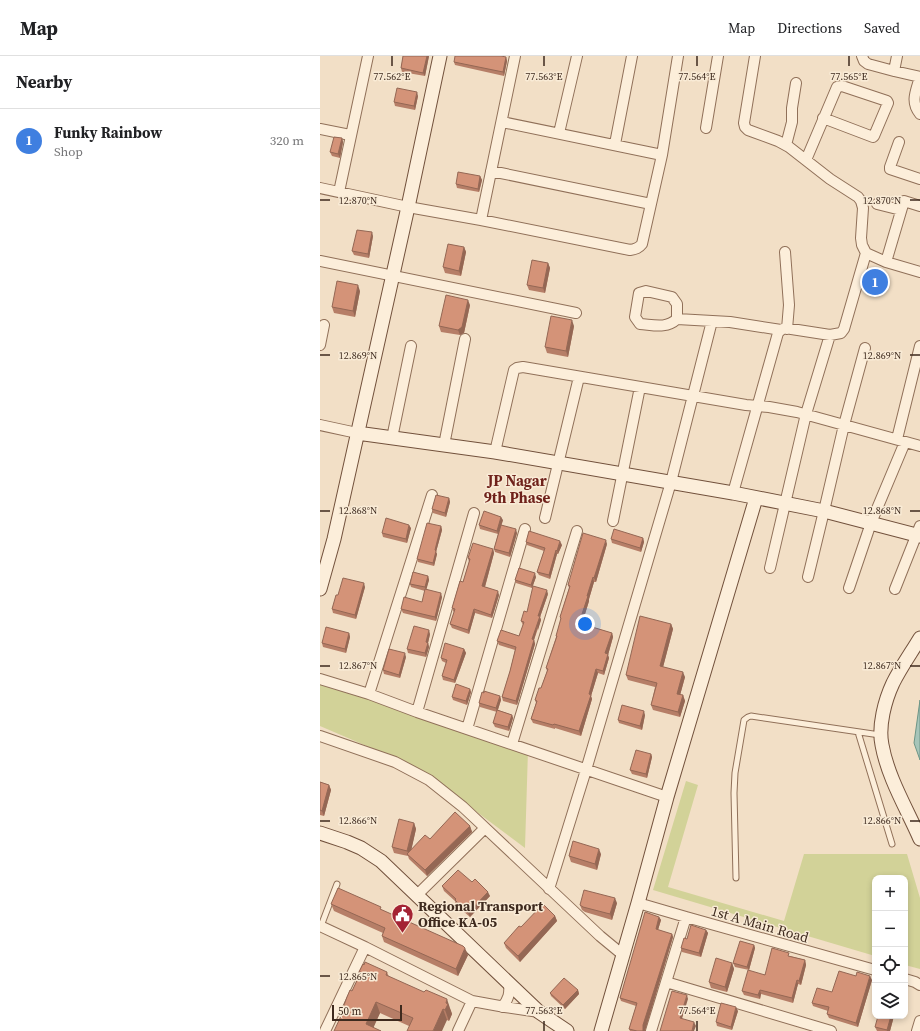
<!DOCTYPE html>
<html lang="en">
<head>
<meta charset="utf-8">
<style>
  body { margin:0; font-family:"Source Serif 4",serif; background:#f2f2f2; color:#202124 }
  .controls { position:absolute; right:12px; bottom:12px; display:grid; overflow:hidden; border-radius:8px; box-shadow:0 2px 6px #0003 }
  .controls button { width:36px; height:36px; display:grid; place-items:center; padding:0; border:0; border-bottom:1px solid #e0e0e0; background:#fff; color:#202124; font:20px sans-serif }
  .scale { position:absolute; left:12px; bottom:10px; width:70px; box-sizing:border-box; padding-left:4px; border:2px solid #3e2a1e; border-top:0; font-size:11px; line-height:14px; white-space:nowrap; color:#3e2a1e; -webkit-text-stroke:3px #f9ebd6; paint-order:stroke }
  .you { position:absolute; left:265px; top:568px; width:14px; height:14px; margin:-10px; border:3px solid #fff; border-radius:50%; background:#1a73e8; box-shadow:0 0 0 6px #1a73e833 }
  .badge { display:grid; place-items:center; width:26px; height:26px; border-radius:50%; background:#a42334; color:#fff; font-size:13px; font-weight:700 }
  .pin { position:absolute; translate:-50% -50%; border:2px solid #fff; box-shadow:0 1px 4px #0006 }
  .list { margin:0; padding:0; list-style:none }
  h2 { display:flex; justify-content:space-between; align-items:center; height:52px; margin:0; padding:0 16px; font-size:17px }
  h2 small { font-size:13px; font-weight:400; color:#757577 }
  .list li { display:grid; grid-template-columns:26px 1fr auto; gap:12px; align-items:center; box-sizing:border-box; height:64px; padding:0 16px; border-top:1px solid #e0e0e0 }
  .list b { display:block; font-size:15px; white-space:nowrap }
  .list p { margin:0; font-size:13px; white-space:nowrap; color:#757577 }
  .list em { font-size:13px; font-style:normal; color:#757577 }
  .icon { flex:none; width:22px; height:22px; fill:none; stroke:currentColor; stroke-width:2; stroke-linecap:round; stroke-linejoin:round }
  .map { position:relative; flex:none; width:600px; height:975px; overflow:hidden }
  header { display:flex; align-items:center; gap:24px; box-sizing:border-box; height:56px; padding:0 20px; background:#fff; border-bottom:1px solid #e0e0e0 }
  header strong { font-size:19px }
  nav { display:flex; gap:22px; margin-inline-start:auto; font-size:14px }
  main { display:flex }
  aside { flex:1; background:#fff }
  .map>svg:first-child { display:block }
</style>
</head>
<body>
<header>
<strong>Map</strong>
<nav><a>Map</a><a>Directions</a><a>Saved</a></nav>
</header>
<main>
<aside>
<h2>Nearby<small></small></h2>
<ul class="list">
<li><span class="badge" style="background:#3f7fe0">1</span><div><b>Funky Rainbow</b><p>Shop</p></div><em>320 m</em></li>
</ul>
</aside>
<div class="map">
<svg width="600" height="975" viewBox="0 0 600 975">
  <rect width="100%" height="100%" fill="#f2dfc6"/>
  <path fill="#d2d298" d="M0,620l208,74 -3,98 -107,-80 -98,-42z
    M366,725l12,4 -30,102 116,34 20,-67h103l13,44v71l-15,-4v-87h-30v78l-222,-66z"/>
  <path fill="#a7c5b9" stroke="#6d9586" d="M600,644v60l-6,-17z"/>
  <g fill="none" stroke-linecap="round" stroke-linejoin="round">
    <defs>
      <path id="lane" d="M538,676l34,112
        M416,822l-2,-85 1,-20 9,-53 4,-3 3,-1 129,19
        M1,870l16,-42"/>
      <path id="street" d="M435,0l-11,67 1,4 3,3 30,11 11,6 41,32 28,18 3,4 2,7 -2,30 1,7 4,8 20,9 34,10
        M542,0l2,5 4,3 26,7
        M577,0l-3,15 26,6
        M600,21c-4,14 -10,25 0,37
        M182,66l160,33
        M386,72l12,-72
        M0,73l30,6
        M239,77l18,-77
        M579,86l-9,25v2l30,10
        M295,88l17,-88
        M466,89l6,-23v-14l4,-25
        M486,104l31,-73 5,-1 45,15 1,2 -14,33 -1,1 -50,-19
        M171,115l160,33
        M0,132l88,19 73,13 149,30c6,-1 9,-2 12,-6l20,-89 16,-99
        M19,136l29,-136
        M557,148l24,6
        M161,164l34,-164
        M465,196l4,53 -2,24
        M0,205l256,52
        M566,206l18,-61 16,5
        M357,263v-15l-5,-7 -26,-6 -7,2 -4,24 5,7c14,1 26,5 37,-5l53,3 51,8
        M0,289l4,-20
        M0,369l37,8
        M72,382l19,-92
        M577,383l23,-93
        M124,389l21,-106
        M175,396l19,-82 3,-2 6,-1 223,38 23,2 28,5 123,34
        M413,437l45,-160 3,-3 4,-2 45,7 11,-2 3,-4 22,-76
        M225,462l34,-141
        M293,465l27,-134
        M450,512l36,-154 24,-79
        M488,521l16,-66 20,-86 21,-77
        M529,532l22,-65 34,-81
        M575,533l25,-63
        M0,623l49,15 48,18 250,85
        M49,638l63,-199
        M97,656l57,-199
        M147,673l58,-200
        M0,680l75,26 34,18 34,27 137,129 23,19
        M192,688l65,-213
        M229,833l37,-119 85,-288 41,-161
        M97,839l68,-67
        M318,847l48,14 189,53
        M0,870l45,21
        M585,923l10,3 5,3
        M346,926l165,49
        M182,951c7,-8 8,-14 7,-24
        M5,975l40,-84 107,54 33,6 34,5
        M138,975l14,-30
        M331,975l35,-114
        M597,975l3,-10"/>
      <path id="secondary" d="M37,377l138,19 238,41 91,18 96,25
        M0,533l14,-50 74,-332 32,-151
        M600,582c-9,15 -19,29 -27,45 -8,17 -15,43 -11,62 6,33 25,64 38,94
        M0,777l27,9 14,6 20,13 158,151 28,19
        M281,975l37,-128 29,-106 89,-299"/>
    </defs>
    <use href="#lane" stroke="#907059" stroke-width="7"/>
    <use href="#street" stroke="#907059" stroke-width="12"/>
    <use href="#secondary" stroke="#72513c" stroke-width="15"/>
    <use href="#lane" stroke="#fceeda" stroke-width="5"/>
    <use href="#street" stroke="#fceeda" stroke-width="10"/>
    <use href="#secondary" stroke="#fceeda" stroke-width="13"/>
  </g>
  <path fill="#b67e67" d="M83,0h26l-4,20 -23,-4 -1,-4z
    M186,1l1,4 -3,15 -49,-11 -1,-3z
    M98,40l-3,14 -20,-4 -1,-4z
    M22,82l1,4 -3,16 -8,-2 -2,-4z
    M160,120l2,4 -3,12 -22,-4 -1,-4z
    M53,180l-4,22 -15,-3 -2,-4z
    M144,191l2,5 -5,24 -16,-3 -2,-6z
    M228,207l2,5 -5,25 -16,-3 -2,-5z
    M40,235l-5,26 -21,-4 -2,-6z
    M150,249l-6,28 -4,2 -19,-3 -2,-6z
    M254,270l-6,31 -21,-4 -2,-6z
    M129,442l1,4 -4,15 -13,-4 -1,-4z
    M183,464l-2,7 16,6 -7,24 -15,-5 -1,-3 4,-15 -18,-5 -1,-4z
    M121,470l1,4 -6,22 1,2 -3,12 -16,-4 -1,-3z
    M91,472l-4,15 -24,-6 -1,-4z
    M323,482l1,4 -3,10 -29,-9 -1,-4z
    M206,486l36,3 -4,9h-1l-7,25 -11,-4 -2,-3 7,-21 -17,-6z
    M287,488l-11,38h-2l-5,17v2l-7,23 30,9 1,4 -5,18 1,3 -5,17 -6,-2 -7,23 1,3 -11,37 -26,-8v1l-22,-6 -2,-4 5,-16 -1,-3 6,-12 6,-17 -1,-3 10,-31v-1l5,-16 -1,-3 9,-29 -1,-3z
    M173,493l1,4 -9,34 14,8 -7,23 -17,-5 -6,21 -17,-6 -2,-4 4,-12 -1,-1 -1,-3 11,-26 6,-20 -1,-4z
    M108,520l1,4 -3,9 16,8 -6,24 -33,-8 -2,-4 21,-7 3,-11 -14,-4 -1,-3z
    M216,521l-4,11 -16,-5 -1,-3z
    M45,531l-9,32 -23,-6 -1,-4 6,-14z
    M228,538l-8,23 1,3 -7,20 1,4 -18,61 -14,-4 -1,-4 8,-26 5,-21 -16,-5 -2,-4 22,-5 4,-11 -2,-4 6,-9z
    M351,568l2,5 -10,38 22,10 -5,18h3l2,6 -5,16 -27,-7 -2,-5 4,-18 -27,-7 -2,-5z
    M29,577l1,4 -4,16 -23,-6 -1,-4z
    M110,578l-2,9 1,4 -3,10 -18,-4 -1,-4z
    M144,593l2,4 -11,30 -12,-3 -1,-4 4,-13 -4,-2 -1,-3z
    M86,601l-6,21 -16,-4 -1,-4z
    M150,633l1,3 -4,13 -14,-5 -1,-3z
    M180,640l1,4 -3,10 14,5 1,3 -4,13 -14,-4 -2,-4 4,-11 -17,-5 -1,-4z
    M325,659l-3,15 -23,-7 -1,-3z
    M331,698l1,3 -5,21 -15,-4 -2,-4z
    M0,726l9,3 2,5 -7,26 -4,-1z
    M94,767l2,6 -5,21 19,-11 40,-13 2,6 -45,44 -18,-17 -1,-3 -14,-3 -2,-6z
    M281,798l-4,16 -26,-8 -2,-6z
    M152,826l18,14 -20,21 -14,-12 -1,-4 -11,-10 -2,-5z
    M297,847l-5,17 -27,-8 -3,-2 -2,-5z
    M11,848l51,6 86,45 -10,21 -74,-34 -2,-6 1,-3 -49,-22z
    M235,860l2,5 -37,41 -14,-14 -2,-5 17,-16z
    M339,861l2,3 -3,10 14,4 1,3 -28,94h-15l-1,-2 7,-23 -15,-5 -1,-3z
    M386,874l2,3 -7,24 -19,-5 -1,-4 6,-9z
    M434,889l1,3 -6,22 -14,-3 -2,-4z
    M470,900l15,4 1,5 -5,20 -3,-1 -5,19 -32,-9 -1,5 -16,-4 -2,-4z
    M412,907l2,6 -7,23 -16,-4 -2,-6z
    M39,916h28l2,5 62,33v1l1,3 -3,7 -2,-1 -38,6 -29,-13 -7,14 -32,-11v-3l11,-22 8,-17z
    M536,920l16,4 -14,47 -29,-9 -2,-4 1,-3 -15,-5 -1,-3 20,-11z
    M258,934l1,4 -14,15 -14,-13 -1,-3z
    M418,955l-6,19 -15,-4 -1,-4z
    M574,960l-4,15h-13l-2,-4z"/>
  <path fill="#946754" d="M107,0h2l-4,20 -2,-3z
    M186,1l1,4 -3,15 -1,-4z
    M97,36l1,4 -3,14 -1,-4z
    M22,82l1,4 -3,16 -2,-4z
    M160,120l2,4 -3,12 -1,-3z
    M52,176l1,4 -4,22 -1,-4z
    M144,191l2,5 -5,24 -2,-5z
    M228,207l2,5 -5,25 -2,-5z
    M38,229l2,6 -5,26 -2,-6z
    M148,244l2,5 -6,28 -4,2 -2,-5z
    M252,264l2,6 -6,31 -2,-6z
    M129,442l1,4 -4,15 -1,-4z
    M181,461l2,3 -5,14 -1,-3z
    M89,469l2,3 -4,15 -1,-4z
    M121,470l1,4 -6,22 1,2 -3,12 -1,-3 2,-13z
    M196,473l1,4 -7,24 -1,-4z
    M323,482l1,4 -3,10 -1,-4z
    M286,484l1,4 -11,38 -2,-4z
    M240,485l2,4 -4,9 -1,-3z
    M173,493l1,4 -10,37 -2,-4z
    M236,494l1,4 -7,25 -1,-4z
    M215,517l1,4 -4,11 -1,-3z
    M108,520l1,4 -3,11 -1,-4z
    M273,521l1,5 -5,17v2l-8,26 -2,-4z
    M44,527l1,4 -9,32 -1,-4z
    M227,534l1,4 -8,23 1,3 -3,10 -1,-4 1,-10z
    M178,535l1,4 -7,23 -1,-3z
    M121,537l1,4 -6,24 -1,-4z
    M154,553l1,4 -6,21 -1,-4z
    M351,568l2,5 -11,42 -2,-5z
    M216,570l1,3 -3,11 1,4 -18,61 -1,-4 16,-62z
    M109,574l1,4 -2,9 1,4 -3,10 -1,-4 1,-11z
    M29,577l1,4 -4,16 -1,-4z
    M292,577l1,4 -5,18 1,3 -5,17 -1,-4 2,-18z
    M144,593l2,4 -11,30 -1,-3z
    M85,597l1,4 -6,21 -1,-3z
    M276,613l2,4 -7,23 1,3 -11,37 -2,-5 10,-37z
    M363,616l2,5 -6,22 -2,-5z
    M150,633l1,3 -4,13 -1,-4z
    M363,639l2,6 -5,16 -2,-5z
    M180,640l1,4 -4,12 -1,-4z
    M324,655l1,4 -3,15 -2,-4z
    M192,659l1,3 -4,13 -1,-4z
    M331,698l1,3 -5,21 -1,-4z
    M9,729l2,5 -7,26 -2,-5z
    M94,767l2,6 -6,27 -3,-5z
    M150,770l2,6 -45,44 -2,-6z
    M279,793l2,5 -4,16 -2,-6z
    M168,836l2,4 -20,21 -2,-4z
    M295,842l2,5 -5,17 -2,-6z
    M235,860l2,5 -37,41 -2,-6z
    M339,861l2,3 -4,13 -1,-4z
    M386,874l2,3 -7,24 -2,-4z
    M352,878l1,3 -28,94h-2v-6z
    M434,889l1,3 -6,22 -2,-3z
    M145,892l3,7 -10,21 -2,-7z
    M485,904l1,5 -5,20 -2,-4z
    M412,907l2,6 -7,23 -2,-5z
    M550,920l2,4 -14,47 -2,-4z
    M477,924l1,4 -5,19 -1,-5z
    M586,928l2,5 -3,10v-11z
    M258,934l1,4 -14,15 -2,-4z
    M440,934l1,4 -1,5 -2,-4z
    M367,939l1,4 -7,23 -1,-4z
    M127,943l5,15 -3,7 -4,-11 1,-7z
    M56,946l4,11 -8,18 -6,-7z
    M416,951l2,4 -6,19 -1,-3z
    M123,953l4,11 -5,11h-9z
    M571,960h3l-4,15h-3v-1z
    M374,966l2,4 -2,5h-2z"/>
  <path fill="#d49378" stroke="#946754" d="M83,0h24l-4,17 -22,-5z
    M135,0h46l5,1 -3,15 -49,-10z
    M77,32l20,4 -3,14 -20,-4z
    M14,81l8,1 -4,16 -8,-2z
    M138,116l22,4 -2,13 -22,-5z
    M37,174l15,2 -4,22 -16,-3z
    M128,188l16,3 -5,24 -16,-4z
    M212,204l16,3 -5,25 -16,-3z
    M17,225l21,4 -5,26 -21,-4z
    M126,239l22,5 -6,27 -4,3 -19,-4z
    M231,260l21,4 -6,31 -21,-4z
    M116,439l13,3 -4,15 -13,-4z
    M164,455l17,6 -4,14 -18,-6z
    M66,462l23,7 -3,14 -24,-6z
    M107,467l14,3 -6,24 1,1 -3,12 -16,-4z
    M181,469l15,4 -7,24 -15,-4z
    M294,473l29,9 -3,10 -29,-9z
    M209,475l31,10 -3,10 -1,-1 -7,25 -12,-3 8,-24 -19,-6z
    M263,477l23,7 -12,38 -1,-1 -6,19h1l-9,27 33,10 -7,20 3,1 -5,17 -7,-2 -7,25 2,1 -12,36 -25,-7 -1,1 -22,-6 6,-18 -2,-1 4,-12h2l7,-19 -2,-1 11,-32h-1l5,-18 -1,-1 10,-31 -2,-1z
    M153,487l20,6 -11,37 16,5 -7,24 -17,-6 -6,21 -18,-6 5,-15 -3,-1 8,-27 3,1 7,-23 -2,-1z
    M199,512l16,5 -4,12 -16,-5z
    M93,516l15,4 -3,11 -15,-3z
    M23,522l21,5 -9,32 -23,-6 4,-14h2z
    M213,530l14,4 -9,26h2l-8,23 2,1 -18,61 -14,-4 8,-26 6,-24 -19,-6 4,-11 18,6 5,-14 -3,-1 3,-10 3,1z
    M105,533l16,4 -6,24 -34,-8 3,-12 18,5z
    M320,560l31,8 -11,42 23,6 -6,22 6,1 -5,17 -27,-7 6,-22 -31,-8z
    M94,570l15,4 -3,12 2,1 -3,10 -18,-4z
    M6,571l23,6 -4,16 -23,-6z
    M125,587l19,6 -10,31 -12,-4 5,-16 -6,-2z
    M69,593l16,4 -6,22 -16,-5z
    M136,628l14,5 -4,12 -14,-4z
    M164,635l16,5 -4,12 -17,-5 3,-11 2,1z
    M302,649l22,6 -4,15 -22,-6z
    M177,654l15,5 -4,12 -15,-4z
    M316,694l15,4 -5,20 -16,-4z
    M0,726l9,3 -7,26 -2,-1z
    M135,756l15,14 -45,44 -18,-16 18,-19 5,4z
    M79,763l15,4 -7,28 -15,-4z
    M253,785l26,8 -4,15 -26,-8z
    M138,814l14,12 3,-3 13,13 -20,21 -13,-13 1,-1 -14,-13z
    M18,832l43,19 -1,2 83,37 2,2 -9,21 -74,-33 3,-8 -54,-24z
    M264,834l31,8 -5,16 -27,-7 -3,-2z
    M223,848l12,12 -37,40 -14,-13 15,-17 2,1z
    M325,856l14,5 -3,12 16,5 -29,91v6h-6l-8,-2 8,-26 -17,-5z
    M371,869l15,5 -7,23 -18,-5 3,-10 3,1z
    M420,885l14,4 -7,22 -14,-4z
    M452,892l17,5 -1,3 17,4 -6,21 -2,-1 -5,18 -32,-8 -2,5 -16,-4 6,-21 17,5z
    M396,902l16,5 -7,24 -16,-5z
    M45,906l22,10 -1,3 38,17 2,-2 21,9 -1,4 2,1 -3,6 -2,-1 -10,22h-26l6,-13 -37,-16 -10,22 15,7h-47l8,-17 -1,-1 6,-16 3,-7 2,1 9,-19h-2l4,-8 1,1z
    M519,915l17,5 1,-4 13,4 -14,47 -29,-9 2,-7 -17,-4 5,-15 15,4z
    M244,922l14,12 -15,15 -13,-12z
    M352,935l15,4 -7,23 14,4 -2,9h-32z
    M401,947l15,4 -5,20 -15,-5z
    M558,960h13l-4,14 -12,-3z"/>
  <path fill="none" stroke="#3e2a1e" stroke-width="1.5" d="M72,0v10M224,0v10M377,0v10M529,0v10M0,144h10M590,144h10M0,299h10M590,299h10M0,455h10M590,455h10M0,610h10M590,610h10M0,765h10M590,765h10M0,920h10M224,965v10M377,965v10"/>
  <defs>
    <symbol id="civic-pin" viewBox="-11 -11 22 30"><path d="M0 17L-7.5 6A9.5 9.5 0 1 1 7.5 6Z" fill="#a42334" stroke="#f9ebd6"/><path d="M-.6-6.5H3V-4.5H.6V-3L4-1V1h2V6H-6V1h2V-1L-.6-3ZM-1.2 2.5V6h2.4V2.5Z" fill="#fff"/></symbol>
  </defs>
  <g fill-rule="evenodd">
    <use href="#civic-pin" x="70" y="846" width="25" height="34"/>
  </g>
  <g text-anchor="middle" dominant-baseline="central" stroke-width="3" stroke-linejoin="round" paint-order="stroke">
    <g font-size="14" font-weight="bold" fill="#3e2a1e" stroke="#f9ebd6" text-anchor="start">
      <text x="98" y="850">Regional Transport<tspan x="98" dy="16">Office KA-05</tspan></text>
    </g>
    <g font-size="14" fill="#3e2a1e" stroke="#f9ebd6">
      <text transform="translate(440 868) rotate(16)">1st A Main Road</text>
    </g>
    <g font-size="15" font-weight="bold" fill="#6f211a" stroke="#f9ebd6">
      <text x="197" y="424">JP Nagar<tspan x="197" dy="17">9th Phase</tspan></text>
    </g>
  </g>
  <g font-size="10" text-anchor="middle" fill="#3e2a1e" stroke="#f9ebd6" stroke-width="3" stroke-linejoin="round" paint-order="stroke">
    <text x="72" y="24">77.562°E</text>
    <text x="224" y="24">77.563°E</text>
    <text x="377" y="24">77.564°E</text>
    <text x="529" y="24">77.565°E</text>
    <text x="38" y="148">12.870°N</text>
    <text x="562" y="148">12.870°N</text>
    <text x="38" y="303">12.869°N</text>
    <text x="562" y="303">12.869°N</text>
    <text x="38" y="458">12.868°N</text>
    <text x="562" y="458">12.868°N</text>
    <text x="38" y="613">12.867°N</text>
    <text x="562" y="613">12.867°N</text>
    <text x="38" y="768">12.866°N</text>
    <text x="562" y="768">12.866°N</text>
    <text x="38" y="924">12.865°N</text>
    <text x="224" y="958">77.563°E</text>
    <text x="377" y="958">77.564°E</text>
  </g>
</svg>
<div class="controls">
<button>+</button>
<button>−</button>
<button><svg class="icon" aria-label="locate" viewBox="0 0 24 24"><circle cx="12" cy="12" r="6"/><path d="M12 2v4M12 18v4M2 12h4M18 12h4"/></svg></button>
<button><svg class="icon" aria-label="layers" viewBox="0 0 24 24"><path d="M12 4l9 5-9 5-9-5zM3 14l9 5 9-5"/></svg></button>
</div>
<div class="scale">50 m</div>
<div class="you"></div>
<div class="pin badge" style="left:555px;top:226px;background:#3f7fe0">1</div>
</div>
</main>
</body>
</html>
